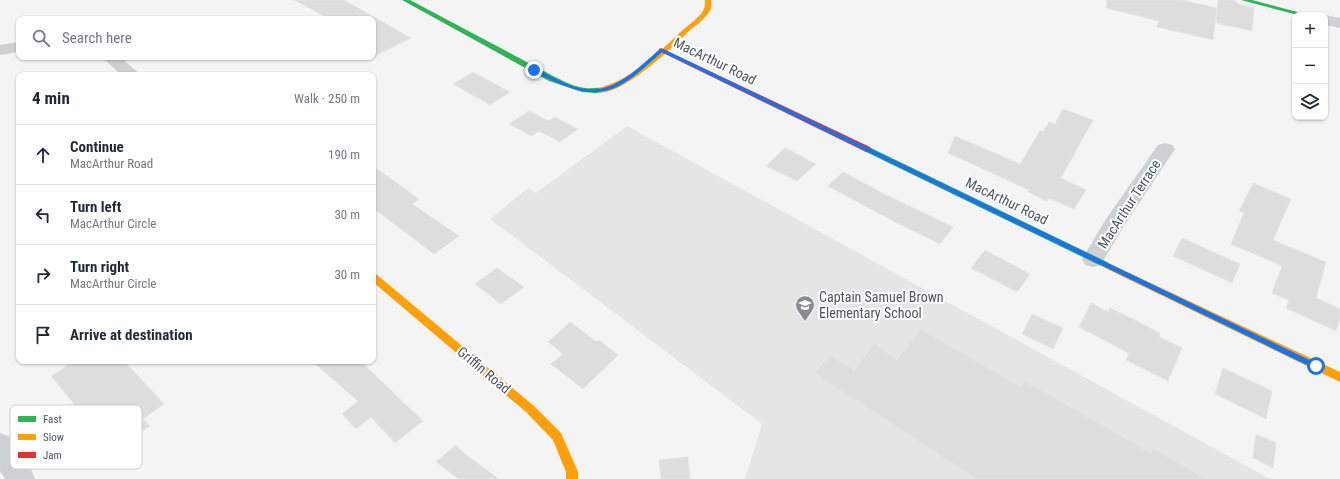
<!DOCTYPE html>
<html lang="en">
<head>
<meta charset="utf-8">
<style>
  body { margin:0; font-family:"Roboto Condensed",sans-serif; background:#f6f6f7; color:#1f2937 }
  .controls { position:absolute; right:12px; top:12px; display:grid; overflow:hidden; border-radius:8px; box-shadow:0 1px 3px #0004 }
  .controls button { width:36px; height:36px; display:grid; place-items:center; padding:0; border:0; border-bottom:1px solid #e0e1e3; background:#fff; color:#1f2937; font:20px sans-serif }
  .stop { position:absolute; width:12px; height:12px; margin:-9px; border:3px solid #1a73e8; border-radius:50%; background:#fff }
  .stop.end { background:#1a73e8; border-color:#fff; box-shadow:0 1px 4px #0008 }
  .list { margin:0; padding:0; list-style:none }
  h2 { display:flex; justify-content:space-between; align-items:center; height:52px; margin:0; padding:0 16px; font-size:17px }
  h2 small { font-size:13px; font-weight:400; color:#747a83 }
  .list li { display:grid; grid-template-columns:26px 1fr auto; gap:12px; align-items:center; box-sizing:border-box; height:60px; padding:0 16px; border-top:1px solid #e0e1e3 }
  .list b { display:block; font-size:15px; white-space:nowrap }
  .list p { margin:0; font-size:13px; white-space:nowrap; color:#747a83 }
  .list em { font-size:13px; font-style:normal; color:#747a83 }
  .icon { flex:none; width:22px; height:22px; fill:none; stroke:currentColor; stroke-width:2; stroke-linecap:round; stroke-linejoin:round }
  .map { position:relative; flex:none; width:1340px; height:479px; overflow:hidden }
  .search { position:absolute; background:#fff; box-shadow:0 1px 3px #0004; left:16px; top:16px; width:360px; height:44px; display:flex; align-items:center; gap:10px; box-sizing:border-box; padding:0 14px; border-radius:8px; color:#747a83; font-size:15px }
  .panel { position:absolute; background:#fff; box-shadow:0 1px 3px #0004; left:16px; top:72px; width:360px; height:292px; border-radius:8px }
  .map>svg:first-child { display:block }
</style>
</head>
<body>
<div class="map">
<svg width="1340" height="479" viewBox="0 0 1340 479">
  <rect width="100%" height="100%" fill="#f4f4f4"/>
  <path fill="#e6e5e6" d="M627,126l643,353h-525l17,-55 -272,-205 38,-31 8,5z"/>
  <path fill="#ddddde" stroke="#e5e6e7" d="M294,0h50l67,38 -38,19v-38h-43z
    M1107,0h75l35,8 -4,32 -56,-13 2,-6 -53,-13z
    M1218,0h16l5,4 15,4 -2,23 -36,-8z
    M473,72l37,20 -20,13 -37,-21z
    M1063,109l30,11 -32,58 25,12 -12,19 -25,-11 -2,3 -19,-9 1,-2 -81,-37 7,-17 65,28 20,-33 3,1 6,-10 6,2z
    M529,111l20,10 5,-4 24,12 -18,13 -21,-11 -7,5 -23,-12z
    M785,148l31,16 -19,17 -31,-15z
    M373,166l46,33 -7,5 47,32 -25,18 -61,-46z
    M843,172l41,22 69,33 -13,17 -43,-21 -69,-37z
    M1253,183l38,16 -18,41 53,22 -10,36 24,11v9l-4,13 -50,-23 3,-8 -17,-7 10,-27 -51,-22 13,-31 -5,-2z
    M1182,238l58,26 -8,19 -59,-27z
    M985,250l45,24 -13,18 -46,-24z
    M497,268l27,19 -23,17 -26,-20z
    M1091,303l17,9 2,-4 17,8 33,17 -1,4 23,11 -14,33 -42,-21 3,-7 -50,-26z
    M1032,314l31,14 -10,21 -31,-15z
    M570,322l27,20 2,-2 19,15 -35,34 -32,-25 12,-10 -15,-12z
    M921,329l100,58 4,-6 126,72 2,-5 54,31h-231l-162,-106 16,-18 24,15 21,-27 22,17z
    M75,361h49l40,43 -21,15 7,7 -39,29 -21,-24 4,-3 -43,-52z
    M312,361h48l63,60 -28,22 -24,-26 -15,12 -14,-15 16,-13z
    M1223,368l49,23 -6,28 -51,-25z
    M1256,434l20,9 -3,25 -20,-10z
    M456,445l9,9 34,25h-40l-23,-17z
    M688,457l2,22h-29l-2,-19z"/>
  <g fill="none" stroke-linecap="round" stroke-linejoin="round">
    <path fill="#ced0d2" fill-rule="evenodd" d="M1325,15l15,3v10l-15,-3z
      M19,42v10l-19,3v-10z
      M102,57h18l21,18h-20z
      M1165,143l7,2 3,4 -53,80 -21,36 -8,2 -8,-2 -3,-6 24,-40 52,-74z
      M0,433l10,4 21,32 4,10h-30l-5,-8z"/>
    <path fill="#30b455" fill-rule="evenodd" d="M402,0h8l145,77c10,5 20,10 31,11 7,1 15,-2 20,2l-1,2 -10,1 -13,-1 -33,-11z
      M1241,0h11l57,15h-11z
      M867,146l240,116 2,2 -2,2h-6l-237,-115 -1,-2z"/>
    <path fill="#ff9f0a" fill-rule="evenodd" d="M705,0h6c0,3 1,6 0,9 -5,9 -15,16 -22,22 -16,16 -67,65 -90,61v-4c34,-9 60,-36 85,-59 7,-6 16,-12 20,-20 1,-3 1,-6 1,-9z
      M1104,261l236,111v10l-239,-116 -2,-2 2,-2z
      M373,273l3,1 158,132 27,27 17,39v7h-12v-7l-13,-32 -27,-28 -153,-130z"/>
    <path fill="#e5322d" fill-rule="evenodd" d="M661,48l209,99 1,2 -4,3 -3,-1 -205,-100v-2z"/>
  </g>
  <path fill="#1a73e8" d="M660,49h3l655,315 2,2 -4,3 -3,-1 -651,-316c-36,32 -56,54 -106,30 -8,-4 -18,-7 -25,-12l5,-2c11,6 23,13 36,18 38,13 61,-14 88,-37z"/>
  <defs>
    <symbol id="school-pin" viewBox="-11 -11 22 30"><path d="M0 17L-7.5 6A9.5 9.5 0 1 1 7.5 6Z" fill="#868d94" stroke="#fff"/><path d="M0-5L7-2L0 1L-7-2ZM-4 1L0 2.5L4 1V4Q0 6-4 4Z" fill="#fff"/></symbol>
  </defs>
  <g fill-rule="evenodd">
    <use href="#school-pin" x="794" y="294" width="22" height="30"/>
  </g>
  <g text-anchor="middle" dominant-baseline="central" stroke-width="4" stroke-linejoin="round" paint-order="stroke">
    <g font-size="14" fill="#4a5661" stroke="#fff">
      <text transform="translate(715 61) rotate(26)">MacArthur Road</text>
      <text transform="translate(1007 201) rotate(26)">MacArthur Road</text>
      <text transform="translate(1129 204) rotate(-57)">MacArthur Terrace</text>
      <text transform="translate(484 370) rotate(40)">Griffin Road</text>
    </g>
    <g font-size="14" fill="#4a5661" stroke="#fff" text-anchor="start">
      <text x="819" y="297">Captain Samuel Brown<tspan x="819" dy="16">Elementary School</tspan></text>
    </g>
  </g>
  <rect x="10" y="405" width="132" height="64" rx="6" fill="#fff" stroke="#c9ccd0" stroke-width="1"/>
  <rect x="18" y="416" width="18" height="6" fill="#30b455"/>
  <rect x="18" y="434" width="18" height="6" fill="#ff9f0a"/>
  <rect x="18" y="452" width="18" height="6" fill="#e5322d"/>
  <g font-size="11" fill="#4a5661">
    <text x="43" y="423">Fast</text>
    <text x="43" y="441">Slow</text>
    <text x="43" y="459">Jam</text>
  </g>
</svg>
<div class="controls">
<button>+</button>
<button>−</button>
<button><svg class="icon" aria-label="layers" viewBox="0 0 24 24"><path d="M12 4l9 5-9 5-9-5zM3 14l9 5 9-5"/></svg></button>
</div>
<div class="stop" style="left:1316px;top:366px"></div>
<div class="stop end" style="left:534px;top:70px"></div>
<div class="search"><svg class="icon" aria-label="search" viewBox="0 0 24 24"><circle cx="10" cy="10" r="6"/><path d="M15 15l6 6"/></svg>Search here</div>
<section class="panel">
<h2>4 min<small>Walk · 250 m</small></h2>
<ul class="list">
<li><svg class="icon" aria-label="ahead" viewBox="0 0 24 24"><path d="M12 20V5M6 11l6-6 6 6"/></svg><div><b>Continue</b><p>MacArthur Road</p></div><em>190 m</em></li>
<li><svg class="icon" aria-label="left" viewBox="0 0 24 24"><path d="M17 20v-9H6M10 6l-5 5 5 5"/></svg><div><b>Turn left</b><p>MacArthur Circle</p></div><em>30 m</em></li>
<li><svg class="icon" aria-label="right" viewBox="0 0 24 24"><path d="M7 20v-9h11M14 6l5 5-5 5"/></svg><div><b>Turn right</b><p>MacArthur Circle</p></div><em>30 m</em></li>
<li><svg class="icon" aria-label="arrive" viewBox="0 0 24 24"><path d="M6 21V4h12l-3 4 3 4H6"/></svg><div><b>Arrive at destination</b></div></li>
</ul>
</section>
</div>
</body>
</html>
